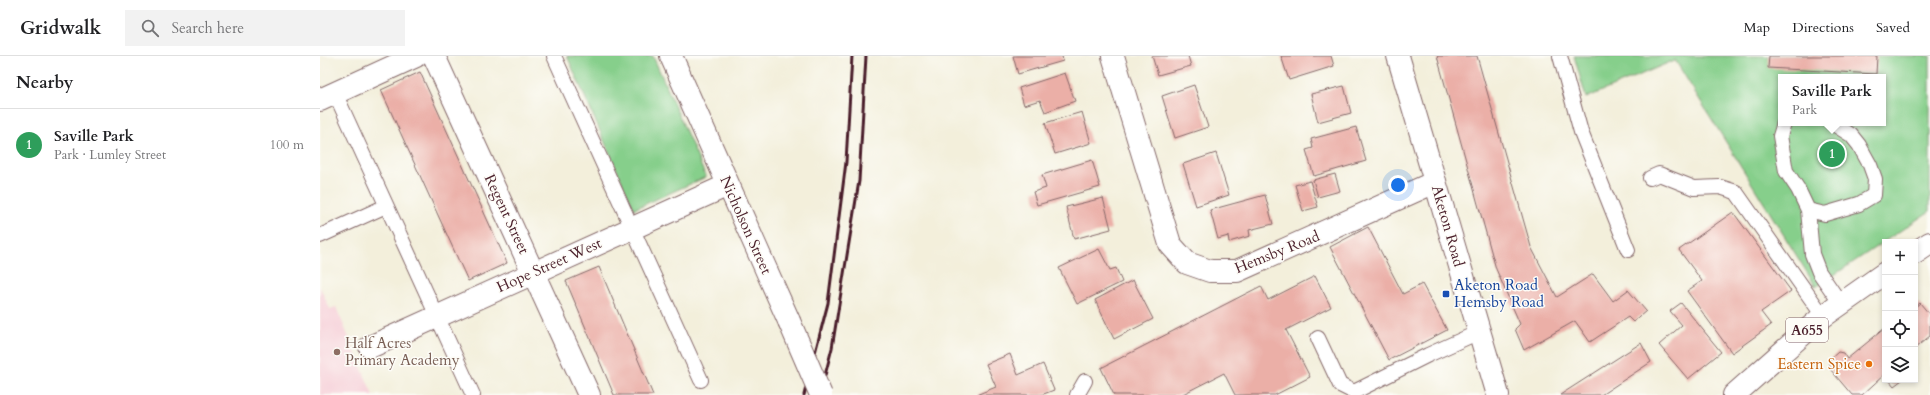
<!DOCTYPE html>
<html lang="en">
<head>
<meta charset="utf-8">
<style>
  body { margin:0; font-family:Cardo,serif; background:#f2f2f2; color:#202124 }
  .controls { position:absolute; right:12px; bottom:12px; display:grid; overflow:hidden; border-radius:0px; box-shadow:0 2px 6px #0003 }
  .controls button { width:36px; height:36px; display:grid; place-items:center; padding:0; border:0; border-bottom:1px solid #e0e0e0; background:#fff; color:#202124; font:20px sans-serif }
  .you { position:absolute; left:1078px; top:129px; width:14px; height:14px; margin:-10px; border:3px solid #fff; border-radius:50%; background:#1a73e8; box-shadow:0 0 0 6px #1a73e833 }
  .badge { display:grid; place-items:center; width:26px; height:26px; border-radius:50%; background:#2563eb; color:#fff; font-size:13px; font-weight:700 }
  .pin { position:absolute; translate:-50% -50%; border:2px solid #fff; box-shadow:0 1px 4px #0006 }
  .popup { position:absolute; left:1458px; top:18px; width:108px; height:52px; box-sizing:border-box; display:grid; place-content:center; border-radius:0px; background:#fff; filter:drop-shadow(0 1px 3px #0005); font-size:13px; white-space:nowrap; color:#757577 }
  .popup b { font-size:15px; color:#202124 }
  .popup::after { content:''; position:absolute; left:50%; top:100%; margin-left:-8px; border:8px solid transparent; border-top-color:#fff }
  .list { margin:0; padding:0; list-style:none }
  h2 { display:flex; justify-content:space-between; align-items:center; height:52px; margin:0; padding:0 16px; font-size:17px }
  h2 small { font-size:13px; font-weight:400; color:#757577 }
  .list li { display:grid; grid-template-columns:26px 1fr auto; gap:12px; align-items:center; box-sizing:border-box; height:72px; padding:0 16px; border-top:1px solid #e0e0e0 }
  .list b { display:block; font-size:15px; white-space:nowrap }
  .list p { margin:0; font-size:13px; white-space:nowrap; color:#757577 }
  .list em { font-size:13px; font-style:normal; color:#757577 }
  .icon { flex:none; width:22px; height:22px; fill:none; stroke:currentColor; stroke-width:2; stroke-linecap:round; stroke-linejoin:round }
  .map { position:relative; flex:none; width:1610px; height:339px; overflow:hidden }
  header { display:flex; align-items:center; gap:24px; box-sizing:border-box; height:56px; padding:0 20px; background:#fff; border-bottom:1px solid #e0e0e0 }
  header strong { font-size:19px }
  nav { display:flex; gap:22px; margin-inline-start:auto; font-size:14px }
  .search { width:280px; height:36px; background:#f2f2f2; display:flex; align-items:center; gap:10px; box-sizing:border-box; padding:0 14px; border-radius:0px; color:#757577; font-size:15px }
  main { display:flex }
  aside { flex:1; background:#fff }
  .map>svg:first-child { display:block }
</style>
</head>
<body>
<header>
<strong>Gridwalk</strong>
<div class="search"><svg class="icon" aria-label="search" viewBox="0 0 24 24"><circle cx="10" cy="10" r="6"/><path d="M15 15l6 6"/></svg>Search here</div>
<nav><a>Map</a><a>Directions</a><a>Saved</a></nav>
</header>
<main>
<aside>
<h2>Nearby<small></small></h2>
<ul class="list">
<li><span class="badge" style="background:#2e9e5b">1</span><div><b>Saville Park</b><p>Park · Lumley Street</p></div><em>100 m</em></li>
</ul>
</aside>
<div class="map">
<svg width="1610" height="339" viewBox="0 0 1610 339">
  <rect width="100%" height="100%" fill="#fdfcf7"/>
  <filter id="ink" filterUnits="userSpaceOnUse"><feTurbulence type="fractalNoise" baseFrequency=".025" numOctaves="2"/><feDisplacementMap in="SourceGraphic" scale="8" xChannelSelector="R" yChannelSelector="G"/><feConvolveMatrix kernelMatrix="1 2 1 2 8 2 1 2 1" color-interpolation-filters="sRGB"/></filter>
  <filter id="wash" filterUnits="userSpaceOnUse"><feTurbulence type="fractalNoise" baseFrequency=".012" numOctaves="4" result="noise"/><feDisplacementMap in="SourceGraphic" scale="16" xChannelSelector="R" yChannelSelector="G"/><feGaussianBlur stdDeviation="0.9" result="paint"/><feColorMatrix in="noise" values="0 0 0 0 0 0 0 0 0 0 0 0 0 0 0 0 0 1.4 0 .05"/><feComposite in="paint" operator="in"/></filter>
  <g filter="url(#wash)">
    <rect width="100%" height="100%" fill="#f3efdb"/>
    <path fill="#f6cfd8" d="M0,231l10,22 6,-2 37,88h-53z"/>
    <path fill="#86cf8b" stroke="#68775b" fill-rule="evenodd" d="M247,0h86l53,121 -72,32z
      M1254,0h356v155l-114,76 -141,-227 -89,38zM1461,21h102v46h-102z"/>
    <g id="blocks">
      <path fill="#ebafa7" d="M693,0h49l1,5 -45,13z
        M832,0h36l3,10 -33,9z
        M961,0h50l3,10 -45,14z
        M1117,0h40l54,191 26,50 36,-23 20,27 15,-11 18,21 -13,11 -5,-5 -38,25 -15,-21 -51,29 -9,-21 5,-5 -24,-55z
        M1449,0h108l-1,18 -108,-6z
        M100,16l87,191 -39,18 -87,-191z
        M745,17l10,28 -30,11 -5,-12 -16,5 -5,-17z
        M874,29l14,42 -33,11 -13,-42z
        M1024,30l7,27 -33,9 -7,-28z
        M762,56l9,31 -36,11 -10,-31z
        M1036,71l10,34 -52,15 -8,-26 7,-2 -2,-9z
        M896,97l13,42 -33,11 -13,-42z
        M772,104l8,27 -63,18 -4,-13 13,-4 -4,-13z
        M1015,118l5,17 -22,6 -5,-17z
        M990,125l8,26 -15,4 -8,-26z
        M945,139l8,29 -24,6 1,6 -21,6 -1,-6 -10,3 -8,-29z
        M783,142l8,31 -37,10 -8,-32z
        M1413,156l58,79 -30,21 10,13 -39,28 -45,-62 15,-10 -23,-31z
        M1048,171l35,67 19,-10 25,46 -58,30 -59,-113z
        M779,193l11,21 6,-2 6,14 -45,22 -18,-36z
        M279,211l54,128h-39l-48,-114z
        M995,220l16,31 -45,23 24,47 -35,18h-40l-11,-22 -43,22h-67l-13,-27 160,-82 7,14z
        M813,224l20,39 -39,20 -19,-39z
        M1361,247l40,49 -33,27 -29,-34 23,-20 -12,-14z
        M1600,247l10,12v21l-15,12v-41z
        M1565,272v46l-23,21h-10l-22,-26 -1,-9 9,-8 5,1 4,6z
        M1321,287l10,19 -50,33h-41z
        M690,298l8,21 25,-11 11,26 -13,5h-65l20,-8 -10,-23z
        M1569,324h13l-8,6z"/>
    </g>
  </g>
  <g filter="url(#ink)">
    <use href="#blocks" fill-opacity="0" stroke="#856869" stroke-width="1"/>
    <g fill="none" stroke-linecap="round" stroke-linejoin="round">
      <defs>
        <path id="lane" d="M234,0l147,324
          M1240,0l21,76 47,118
          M15,37l138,302
          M1464,67l-4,13 6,35 12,18 10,21 4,44 7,18 22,32
          M1330,122l9,-4 35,14 26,-1 16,5 87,124
          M1488,154l17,4 34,-10 15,-9 1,-16 -5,-14 -11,-20 -8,-10 -19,-12
          M0,180l66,-30
          M998,282l22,47 14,7 74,-37 51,-23
          M757,339l8,-14"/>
        <path id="street" d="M114,0l155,339
          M351,0l118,265
          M793,0l57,188 17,19 23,8h27l198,-89
          M0,44l96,-44
          M50,291l358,-162"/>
        <path id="secondary" d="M1078,0l100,339"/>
        <path id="primary" d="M1595,197l15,-10
          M1414,339l87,-77 64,-45"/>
      </defs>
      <use href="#lane" stroke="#856869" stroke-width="16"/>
      <use href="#street" stroke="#856869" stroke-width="24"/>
      <use href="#secondary" stroke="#856869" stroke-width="24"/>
      <use href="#primary" stroke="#856869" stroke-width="24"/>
      <use href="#lane" stroke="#fff" stroke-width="14"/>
      <use href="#street" stroke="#fff" stroke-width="22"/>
      <use href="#secondary" stroke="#fff" stroke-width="22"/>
      <use href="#primary" stroke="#fff" stroke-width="22"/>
      <path stroke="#4a1f2b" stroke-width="3" d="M484,339l24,-92 18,-141 6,-106
        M500,339l12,-47 27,-167 7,-125"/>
      <defs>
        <path id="street-bridge" d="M469,265l32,74"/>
      </defs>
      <use href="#street-bridge" stroke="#856869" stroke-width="24" stroke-linecap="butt"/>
      <use href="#street-bridge" stroke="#fff" stroke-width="22"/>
    </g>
  </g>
  <rect fill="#1a4fb4" stroke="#fdfcf7" stroke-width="1.5" x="1122" y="234" width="8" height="8" rx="2"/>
  <circle fill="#8d6e63" stroke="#fdfcf7" stroke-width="1.5" cx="17" cy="296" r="4"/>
  <circle fill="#e8710a" stroke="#fdfcf7" stroke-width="1.5" cx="1549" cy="308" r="4"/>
  <g text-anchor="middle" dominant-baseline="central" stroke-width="3" stroke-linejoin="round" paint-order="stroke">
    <rect fill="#fdfcf7" stroke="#806168" stroke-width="1" x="1466" y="262" width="42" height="24" rx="3"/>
    <g font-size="14" font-weight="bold" fill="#4a1f2b">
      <text x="1487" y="274">A655</text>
    </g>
    <g font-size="15" fill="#4a1f2b" stroke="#fdfcf7">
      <text transform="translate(187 158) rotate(65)">Regent Street</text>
      <text transform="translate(426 169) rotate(66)">Nicholson Street</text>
      <text transform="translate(1128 170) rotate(74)">Aketon Road</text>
      <text transform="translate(957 196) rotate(-22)">Hemsby Road</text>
      <text transform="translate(229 209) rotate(-24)">Hope Street West</text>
    </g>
    <g font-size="15" fill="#164399" stroke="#fdfcf7" text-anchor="start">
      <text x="1134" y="229">Aketon Road<tspan x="1134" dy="17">Hemsby Road</tspan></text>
    </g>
    <g font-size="15" fill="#785e54" stroke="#fdfcf7" text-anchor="start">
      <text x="25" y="287">Half Acres<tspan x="25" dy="17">Primary Academy</tspan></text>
    </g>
    <g font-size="15" fill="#c56008" stroke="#fdfcf7" text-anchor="end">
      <text x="1541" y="308">Eastern Spice</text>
    </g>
  </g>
</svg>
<div class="controls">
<button>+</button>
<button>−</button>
<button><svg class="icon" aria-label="locate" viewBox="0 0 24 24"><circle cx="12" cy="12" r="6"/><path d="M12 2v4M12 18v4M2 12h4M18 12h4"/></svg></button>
<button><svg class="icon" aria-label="layers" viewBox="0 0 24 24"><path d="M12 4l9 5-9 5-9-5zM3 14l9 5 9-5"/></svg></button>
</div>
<div class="you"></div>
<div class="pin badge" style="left:1512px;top:98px;background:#2e9e5b">1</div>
<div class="popup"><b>Saville Park</b>Park</div>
</div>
</main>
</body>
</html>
